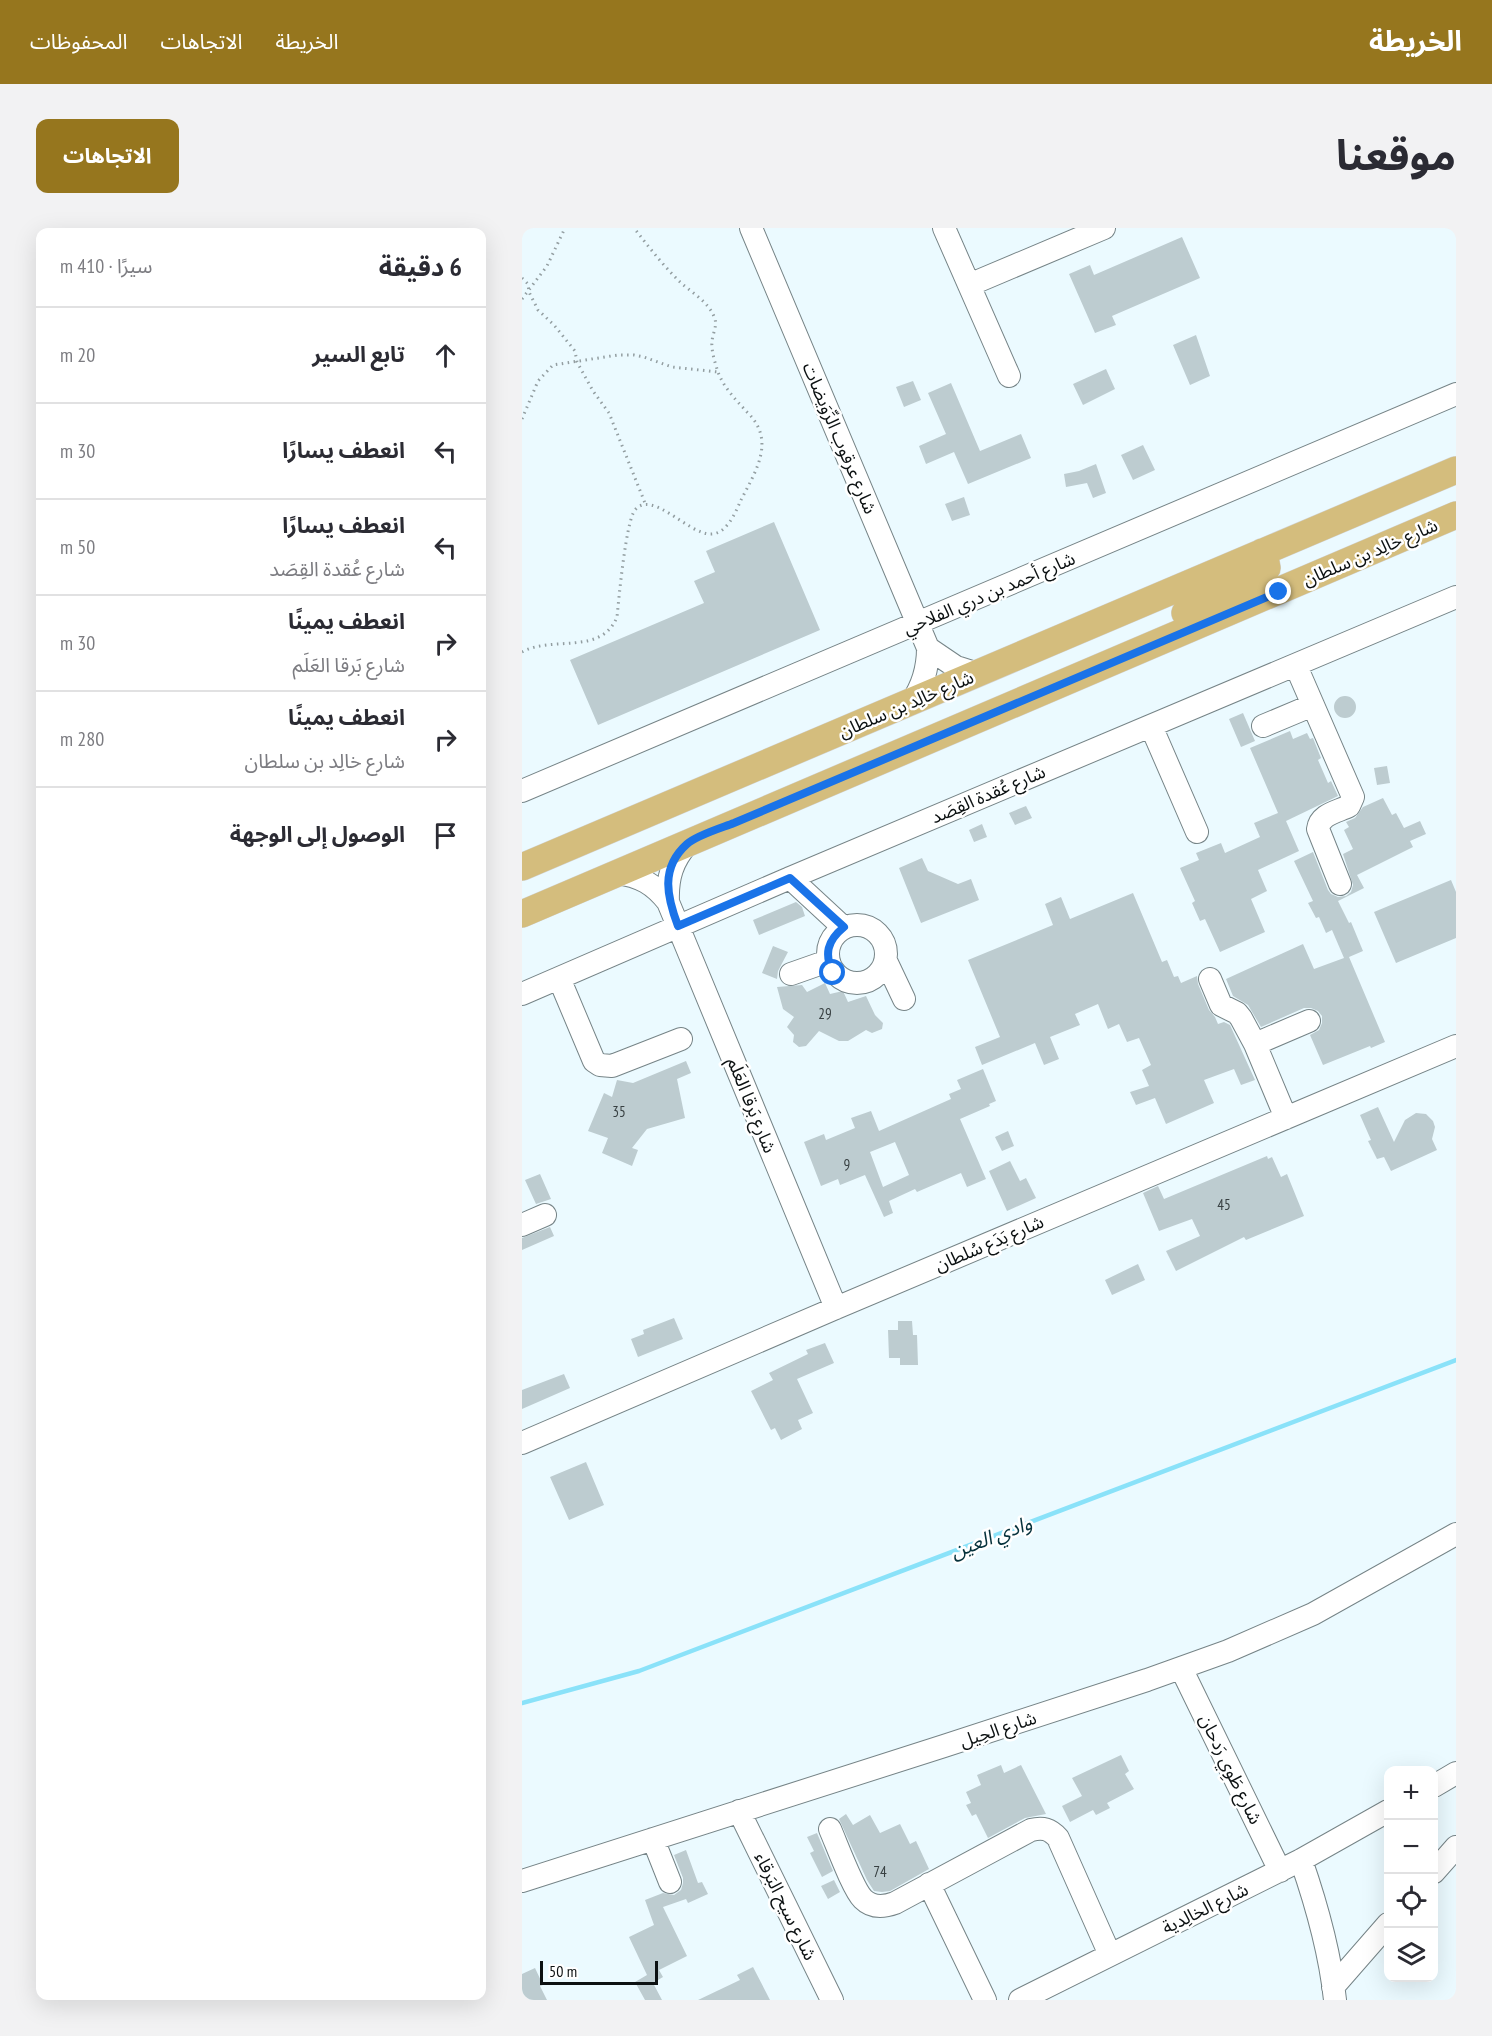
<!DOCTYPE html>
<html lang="ar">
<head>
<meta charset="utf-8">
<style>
  body { margin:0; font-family:"PT Sans Narrow","Noto Sans Arabic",sans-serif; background:#f2f2f3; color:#2b2b33; direction:rtl }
  .controls { position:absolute; right:18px; bottom:18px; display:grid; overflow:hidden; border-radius:12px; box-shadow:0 6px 24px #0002 }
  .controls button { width:54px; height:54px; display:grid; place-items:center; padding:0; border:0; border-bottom:2px solid #e1e1e2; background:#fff; color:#2b2b33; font:30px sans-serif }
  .scale { position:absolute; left:18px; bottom:15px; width:118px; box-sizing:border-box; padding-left:6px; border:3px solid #0c1112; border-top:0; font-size:16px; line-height:21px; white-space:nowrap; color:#0c1112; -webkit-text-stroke:4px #fff; paint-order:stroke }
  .stop { position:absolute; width:18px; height:18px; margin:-14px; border:4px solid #1a73e8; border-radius:50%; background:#fff }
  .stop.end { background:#1a73e8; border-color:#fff; box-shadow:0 2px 6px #0008 }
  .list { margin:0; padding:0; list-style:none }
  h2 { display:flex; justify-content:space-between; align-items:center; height:78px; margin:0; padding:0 24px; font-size:26px }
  h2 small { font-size:20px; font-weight:400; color:#7c7c81 }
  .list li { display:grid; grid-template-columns:39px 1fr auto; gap:18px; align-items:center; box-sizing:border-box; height:96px; padding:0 24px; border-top:2px solid #e1e1e2 }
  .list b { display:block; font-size:22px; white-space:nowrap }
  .list p { margin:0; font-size:20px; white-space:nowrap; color:#7c7c81 }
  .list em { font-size:20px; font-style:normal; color:#7c7c81 }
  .icon { flex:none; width:33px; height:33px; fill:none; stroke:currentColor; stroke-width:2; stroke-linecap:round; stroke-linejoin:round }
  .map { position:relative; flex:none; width:934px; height:1772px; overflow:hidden; direction:ltr; border-radius:12px }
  header { display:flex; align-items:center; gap:36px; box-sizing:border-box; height:84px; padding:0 30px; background:#96761e; color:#fff }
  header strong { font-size:28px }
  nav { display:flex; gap:33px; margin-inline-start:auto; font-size:21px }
  .intro { display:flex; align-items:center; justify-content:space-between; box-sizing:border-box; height:144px; padding:0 36px }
  h1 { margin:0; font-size:42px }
  .button { padding:15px 27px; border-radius:12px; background:#96761e; color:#fff; font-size:21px; font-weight:700 }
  main { display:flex; gap:36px; padding:0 36px }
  aside { flex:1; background:#fff; border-radius:12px; box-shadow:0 6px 24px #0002 }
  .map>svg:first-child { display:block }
</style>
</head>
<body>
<header>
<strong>الخريطة</strong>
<nav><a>الخريطة</a><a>الاتجاهات</a><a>المحفوظات</a></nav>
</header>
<div class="intro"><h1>موقعنا</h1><a class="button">الاتجاهات</a></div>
<main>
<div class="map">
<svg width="934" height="1772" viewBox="0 0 934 1772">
  <rect width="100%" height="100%" fill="#ebfaff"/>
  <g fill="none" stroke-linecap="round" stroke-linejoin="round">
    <path stroke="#8ae2f9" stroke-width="4.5" d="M0,1475l117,-32 817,-311"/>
  </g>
  <path fill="#bdccd0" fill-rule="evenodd" d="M660,9l18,41 -88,38 4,9 -21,8 -26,-59 21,-9 4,10z
    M674,107l14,41 -20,9 -17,-40z
    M584,141l9,20 -32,16 -10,-21z
    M391,153l8,19 -17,7 -8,-20z
    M429,155l29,68 41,-17 10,24 -63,26 -14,-32 -28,12 -7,-18 27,-12 -18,-41z
    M621,217l12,25 -22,10 -12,-25z
    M574,236l10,29 -13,5 -6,-15 -21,4 -2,-13 15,-3z
    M442,269l6,18 -18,6 -7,-17z
    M252,294l46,108 -222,95 -28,-65 134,-57 -10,-22 21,-9 -9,-21z
    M812 479a11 11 0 1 1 22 0a11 11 0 1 1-22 0Z
    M721,485l12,28 -14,6 -12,-28z
    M768,503l3,8 14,-6 3,6 3,-1 8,20 -3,2 10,23 3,-2 7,15 -52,25 13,30 -41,19 9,21 -16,8 14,33 -45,20 -15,-33 -5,2 -8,-18 3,-2 -15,-33 19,-8 -3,-7 25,-10 4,10 35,-16 -6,-14 24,-10 -28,-65z
    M865,538l3,17 -13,2 -3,-17z
    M861,570l9,17 4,-2 8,15 16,-7 6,13 -16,7 3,6 -56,28 7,13 -26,13 11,22 2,-1 12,29 -14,6 36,85 -14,6 -1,-2 -47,19 -13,-30 9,-5 3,-7v-7l-4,-5 -7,-3h-7l-43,19 -13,-22 -15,-9 -7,-17 77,-35 11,25 30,-11 -12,-28 -6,3 -7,-16 -3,1 -8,-15 5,-2 -19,-40 19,-9 15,38 3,4 7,3 8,-1 5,-4 2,-7 -10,-31 10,-5 -9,-19 5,-3 -3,-5 9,-4 8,-11z
    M504,578l6,12 -17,7 -6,-12z
    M460,596l5,13 -13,5 -5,-12z
    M400,630l6,13 30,13 13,-5 8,21 -58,23 -22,-55z
    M929,652l5,12v46l-60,25 -22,-51z
    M611,665l29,69 5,-2 7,17 4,-1 3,7 16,-7 1,8 11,26 6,7 3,7 6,-2 6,3 25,55 -14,5 -7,-16 -30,11 10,23 -48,21 -11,-26 -19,7 -6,-13 19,-6 -7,-16 9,-5 -12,-27 -12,4 -8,-18 -11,5 -10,-25 -23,10 5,11 -30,12 9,22 -15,6 -9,-22 -53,22 -7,-18 25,-10 -32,-77 85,-35 -8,-21 16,-7 9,22z
    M274,674l6,5 3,9 -46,19 -6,-15z
    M251,718l15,6 -10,19 -1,8 -15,-6z
    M303,755l5,11 13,-3 5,11 18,-6 9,19 8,8 -1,6 -10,4 -6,-3 -18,11h-9l-20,-10 -13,15 -7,1 -6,-5 1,-7 -7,-8 7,-10 -11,-8 -6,-22 25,-2 5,7z
    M164,833l5,12 -14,6 8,39 -38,11 -15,19 6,2 -6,16 -30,-13 6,-15 -20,-7 16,-38 8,4 5,-17 16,3z
    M461,841l13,32 -7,3 1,2 -30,13 26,60 -19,8 -6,-14 -44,19 -2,-3 -26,12 4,12 -9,4 -19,-42 -25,10 -2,-6 -17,7 -17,-44 20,-8 2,6 29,-12 -4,-10 20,-7 8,20 72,-32 -2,-5 12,-5 -4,-9zM373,914l14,33 -26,12 -13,-35z
    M856,879l16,35 11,-22 11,-7 10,1 7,7 2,6 -3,12 5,11 -46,21 -7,-14 -7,2 -9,-18 3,-1 -11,-25z
    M486,903l6,15 -12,5 -7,-14z
    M745,928l1,3 4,-2 9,20 6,-3 17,42 -58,24 -2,-3 -68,34 -10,-20 34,-15 -8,-17 -33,12 -16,-38 15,-7 6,13z
    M488,933l10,20 6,-3 10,20 -29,13 -18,-40z
    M18,946l11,25 -15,5 -11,-24z
    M28,999l4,9 -32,14v-12z
    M616,1036l7,16 -33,15 -7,-15z
    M152,1090l9,21 -45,18 -7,-18 13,-5 -1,-4z
    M376,1093h14l1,14h4l1,30h-18v-7h-11l-1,-28h10z
    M303,1115l9,20 -37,16 16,34 -15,7 4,9 -21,11 -6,-12 -4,2 -20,-39 22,-11 -4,-7 39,-19 -2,-4z
    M42,1146l6,14 -48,21v-19z
    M64,1234l18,43 -35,15 -19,-43z
    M599,1527l8,16 -4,3 9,15 -27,14 3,5 -14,7 -3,-5 -23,12 -8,-16 20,-10 -10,-18z
    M479,1537l3,8 17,-8 25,49 -21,4 -37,20 -12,-24 -4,2 -6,-11 5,-2 -5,-11 15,-7 -4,-10z
    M324,1586l7,11 17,-10 10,18 20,-9 10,20 6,-3 13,28 -39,22 -8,1 -8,-1 -7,-11 -28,-61z
    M295,1605l16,38 -11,6 -12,-24 4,-2 -7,-14z
    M164,1622l12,33 4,-1 6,12 -20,9 -2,-4 -23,8 24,49 -28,14 4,7 -10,6 9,17h-17l-10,-18 12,-7 -18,-38 25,-12 -9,-25 18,-7 11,2 7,-5 2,-7v-5l-9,-23z
    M312,1652l6,12 -12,7 -7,-13z
    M231,1739l17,33h-72l42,-20 -3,-5z
    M13,1740l8,17 -3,1 7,14h-25v-26z"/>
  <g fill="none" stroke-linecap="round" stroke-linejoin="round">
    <defs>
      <path id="minor" d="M229,0l177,420c0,21 -5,38 -17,55
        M422,0l65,148
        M447,57l135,-57
        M406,420l28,19 22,7
        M774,438l57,131 -4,9c-12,6 -29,8 -31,23l22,55
        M629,498l46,106
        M741,498l50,-21
        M0,563l934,-397
        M95,645c23,3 37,11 51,29l168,406
        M268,650l54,50
        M146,674c-1,-24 4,-41 20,-59
        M306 726a29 29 0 1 1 58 0a29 29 0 1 1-58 0Z
        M364,733l18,38
        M269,746l37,-13
        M37,750l35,83 6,4 12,1 69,-27
        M688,751l11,26 16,8 4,5 14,26 31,74
        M0,766l268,-116 666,-281
        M733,816l54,-23
        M0,997l23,-10
        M0,1215l314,-135 620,-262
        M659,1440l99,203
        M912,1558l22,-13
        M217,1583l93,189
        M308,1601c7,16 23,60 33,70 9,9 21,8 32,4l136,-73c12,-3 19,-1 27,8l52,117
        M131,1611l17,43
        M779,1632c16,46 29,92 34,140
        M912,1644l22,-25
        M0,1653l422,-135 203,-66 81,-29 85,-37 143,-80
        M407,1656l56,116
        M811,1759l55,-63
        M498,1772l281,-140 87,-49"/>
      <path id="major" d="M663,385l74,-35 8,-10 -2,-11 -3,-5
        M0,639l934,-397
        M0,686l934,-399"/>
    </defs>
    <use href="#minor" stroke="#768487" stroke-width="24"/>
    <use href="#major" stroke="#d3d4d4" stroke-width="28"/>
    <path stroke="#939ea1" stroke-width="3" stroke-dasharray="1.5 4.5" stroke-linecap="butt" d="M0,50l6,6 1,8 9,18 16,15 21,26 2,11 16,29 16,22 36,90
      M0,71l25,-33 18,-38
      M0,191l16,-38 15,-16 65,-10h16l10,2 28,10 46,5
      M0,424c31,-17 79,4 95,-35 2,-20 9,-96 18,-107 17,-21 54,25 76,24 15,0 24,-20 29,-32 15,-30 37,-61 7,-90 -11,-12 -23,-24 -29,-40 -3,-9 -7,-22 -6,-31 1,-8 5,-15 3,-22 -6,-18 -25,-27 -37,-39 -16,-16 -30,-34 -44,-52"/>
    <use href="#minor" stroke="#fff" stroke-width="22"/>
    <use href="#major" stroke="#d4bd7d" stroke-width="27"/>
  </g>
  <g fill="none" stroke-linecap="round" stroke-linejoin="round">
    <path stroke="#1a73e8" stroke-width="8" d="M311,745c-9,-19 -6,-32 11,-46l-54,-49 -112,48c-11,-29 -18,-58 9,-82 10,-9 34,-16 47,-21l545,-231"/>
  </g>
  <g text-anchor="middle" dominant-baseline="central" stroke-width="5" stroke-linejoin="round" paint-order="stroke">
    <g font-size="15" fill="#384042">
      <text x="303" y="785">29</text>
      <text x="97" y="883">35</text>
      <text x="325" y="936">9</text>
      <text x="702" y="976">45</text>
      <text x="358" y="1643">74</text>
    </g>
    <g font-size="18" fill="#0c1112" stroke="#fff">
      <text transform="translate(318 210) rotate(67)">شارع عرقوب الرِّوَيضات</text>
      <text transform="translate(848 324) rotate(-23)">شارع خالِد بن سلطان</text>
      <text transform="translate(467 365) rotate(-23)">شارع أحمد بن دري الفلاحي</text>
      <text transform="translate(384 476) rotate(-23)">شارع خالِد بن سلطان</text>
      <text transform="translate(466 566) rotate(-23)">شارع عُقدة القِصَد</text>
      <text transform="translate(230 877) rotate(68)">شارع بَرقا العَلَم</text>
      <text transform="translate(467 1015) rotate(-23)">شارع بَدَع سُلطان</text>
      <text transform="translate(476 1501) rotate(-18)">شارع الحِيل</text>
      <text transform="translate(709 1541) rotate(64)">شارع طَوِي رَدحان</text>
      <text transform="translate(264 1678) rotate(64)">شارع سيح البَرقاء</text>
      <text transform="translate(683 1680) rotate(-26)">شارع الخالِدية</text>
    </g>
    <g font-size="20" font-style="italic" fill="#06323c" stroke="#fff">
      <text transform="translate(469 1309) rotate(-21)">وادي العين</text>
    </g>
  </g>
</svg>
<div class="controls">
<button>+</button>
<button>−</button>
<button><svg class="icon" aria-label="locate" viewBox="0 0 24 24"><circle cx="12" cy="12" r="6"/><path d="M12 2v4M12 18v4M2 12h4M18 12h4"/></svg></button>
<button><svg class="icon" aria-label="layers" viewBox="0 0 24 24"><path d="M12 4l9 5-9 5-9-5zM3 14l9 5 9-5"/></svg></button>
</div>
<div class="scale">50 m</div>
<div class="stop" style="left:311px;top:745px"></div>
<div class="stop end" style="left:757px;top:364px"></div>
</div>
<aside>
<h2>6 دقيقة<small>سيرًا · 410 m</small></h2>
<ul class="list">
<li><svg class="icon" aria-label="ahead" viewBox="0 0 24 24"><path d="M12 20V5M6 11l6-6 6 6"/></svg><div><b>تابع السير</b></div><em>20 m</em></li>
<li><svg class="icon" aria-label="left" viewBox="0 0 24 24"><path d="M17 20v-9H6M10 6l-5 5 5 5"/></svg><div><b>انعطف يسارًا</b></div><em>30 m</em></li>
<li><svg class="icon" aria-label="left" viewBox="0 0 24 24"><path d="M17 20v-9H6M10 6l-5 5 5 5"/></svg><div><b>انعطف يسارًا</b><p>شارع عُقدة القِصَد</p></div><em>50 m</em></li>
<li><svg class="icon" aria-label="right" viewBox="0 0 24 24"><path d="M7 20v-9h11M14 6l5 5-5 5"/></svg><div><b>انعطف يمينًا</b><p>شارع بَرقا العَلَم</p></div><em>30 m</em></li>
<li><svg class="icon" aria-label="right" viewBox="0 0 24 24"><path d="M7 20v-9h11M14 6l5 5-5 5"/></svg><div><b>انعطف يمينًا</b><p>شارع خالِد بن سلطان</p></div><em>280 m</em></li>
<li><svg class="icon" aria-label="arrive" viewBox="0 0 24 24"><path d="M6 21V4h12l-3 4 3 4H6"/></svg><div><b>الوصول إلى الوجهة</b></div></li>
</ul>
</aside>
</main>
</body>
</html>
